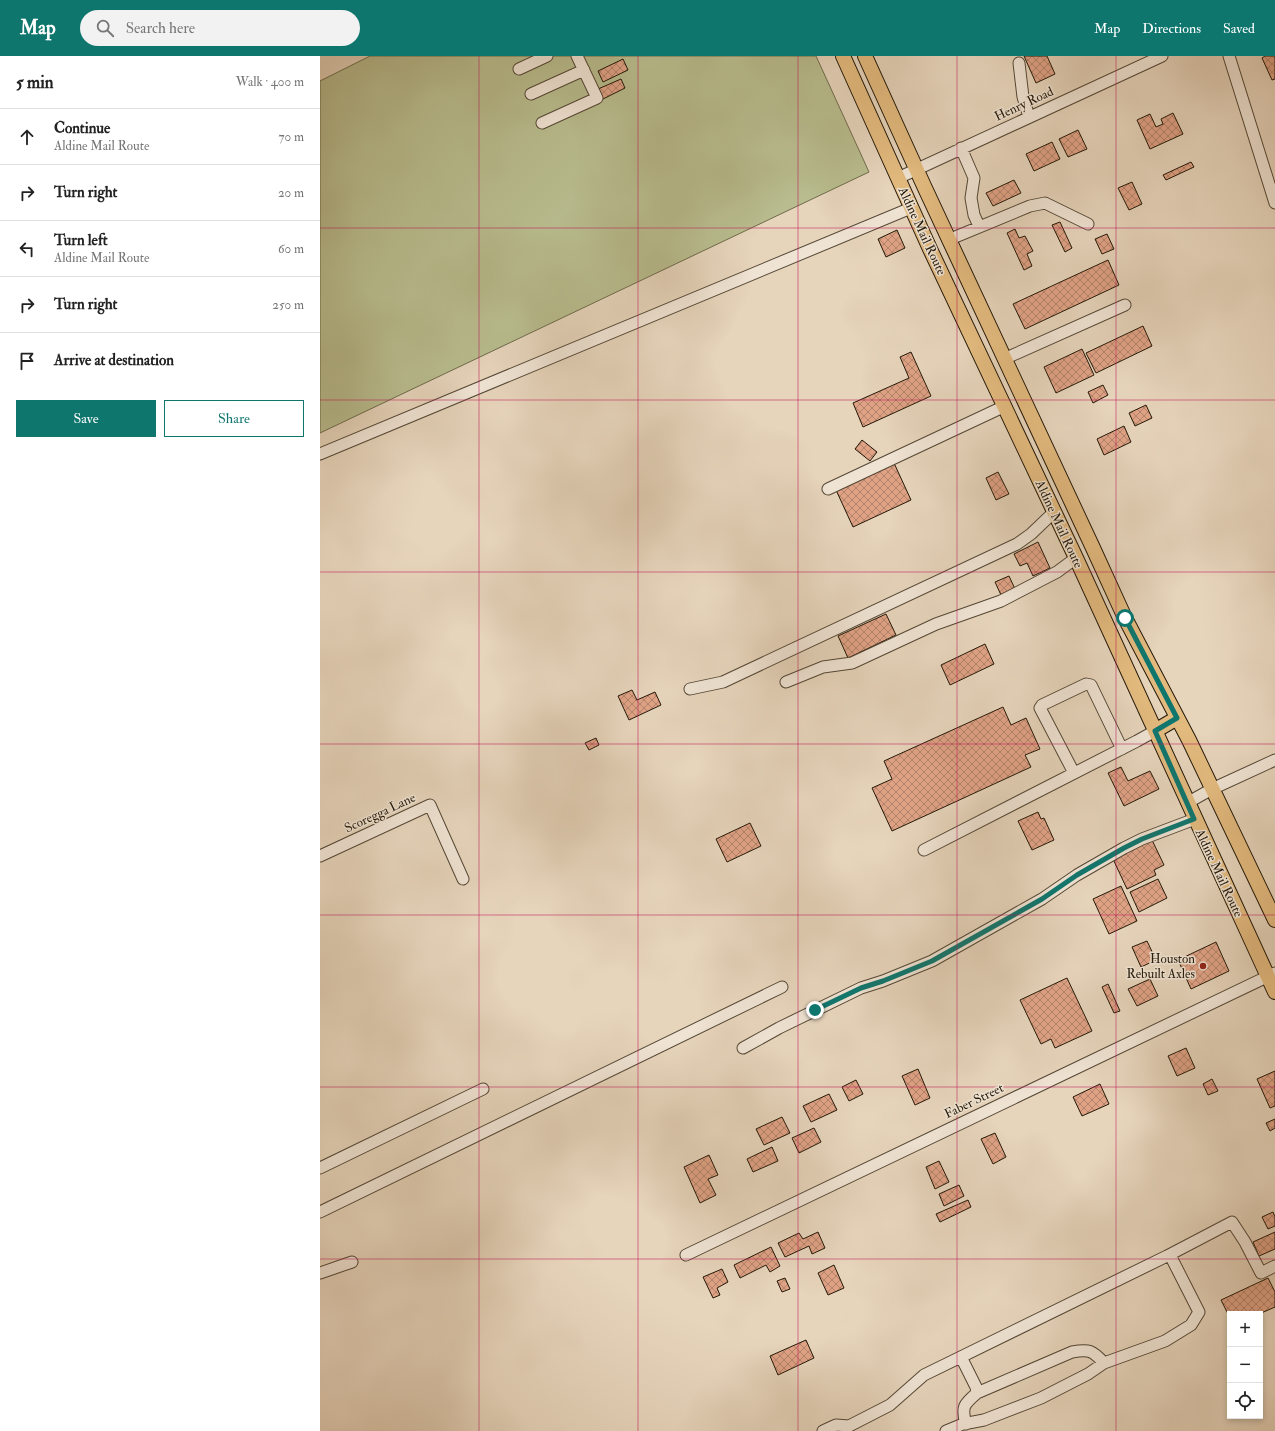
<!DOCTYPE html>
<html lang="en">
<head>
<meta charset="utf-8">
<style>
  body { margin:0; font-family:"IM FELL Double Pica",serif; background:#f2f2f2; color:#222 }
  .controls { position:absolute; right:12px; bottom:12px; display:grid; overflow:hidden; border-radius:0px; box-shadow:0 2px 6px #0003 }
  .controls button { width:36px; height:36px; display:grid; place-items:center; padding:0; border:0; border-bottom:1px solid #e0e0e0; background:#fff; color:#222; font:20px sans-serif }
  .stop { position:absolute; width:12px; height:12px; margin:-9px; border:3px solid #0f766e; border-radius:50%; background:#fff }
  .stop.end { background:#0f766e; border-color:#fff; box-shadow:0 1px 4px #0008 }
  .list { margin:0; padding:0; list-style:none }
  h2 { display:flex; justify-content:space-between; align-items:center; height:52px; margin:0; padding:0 16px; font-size:17px }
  h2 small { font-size:13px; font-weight:400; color:#767676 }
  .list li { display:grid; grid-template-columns:26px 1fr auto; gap:12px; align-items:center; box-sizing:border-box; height:56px; padding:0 16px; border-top:1px solid #e0e0e0 }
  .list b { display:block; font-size:15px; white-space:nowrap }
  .list p { margin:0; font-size:13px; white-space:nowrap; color:#767676 }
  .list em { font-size:13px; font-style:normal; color:#767676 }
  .actions { display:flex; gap:8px; padding:12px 16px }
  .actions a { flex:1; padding:9px 0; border:1px solid #0f766e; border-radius:0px; text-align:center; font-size:14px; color:#0f766e }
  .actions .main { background:#0f766e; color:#fff }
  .icon { flex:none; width:22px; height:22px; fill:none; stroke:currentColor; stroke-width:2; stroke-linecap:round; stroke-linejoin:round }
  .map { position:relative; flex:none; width:955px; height:1375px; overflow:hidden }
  header { display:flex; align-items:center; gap:24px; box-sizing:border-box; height:56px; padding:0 20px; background:#0f766e; color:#fff }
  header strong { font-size:19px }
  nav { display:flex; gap:22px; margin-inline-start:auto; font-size:14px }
  .search { width:280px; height:36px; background:#f2f2f2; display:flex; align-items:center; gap:10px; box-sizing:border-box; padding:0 14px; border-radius:22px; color:#767676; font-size:15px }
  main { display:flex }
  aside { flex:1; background:#fff }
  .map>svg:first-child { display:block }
</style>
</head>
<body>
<header>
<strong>Map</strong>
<div class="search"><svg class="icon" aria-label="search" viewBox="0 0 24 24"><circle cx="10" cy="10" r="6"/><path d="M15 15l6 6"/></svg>Search here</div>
<nav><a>Map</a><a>Directions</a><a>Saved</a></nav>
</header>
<main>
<aside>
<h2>5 min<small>Walk · 400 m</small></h2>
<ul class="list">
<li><svg class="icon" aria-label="ahead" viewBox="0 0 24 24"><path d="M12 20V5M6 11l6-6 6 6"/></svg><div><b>Continue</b><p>Aldine Mail Route</p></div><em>70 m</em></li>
<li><svg class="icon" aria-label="right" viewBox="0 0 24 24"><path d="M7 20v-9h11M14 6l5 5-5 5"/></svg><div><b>Turn right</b></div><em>20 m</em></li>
<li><svg class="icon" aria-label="left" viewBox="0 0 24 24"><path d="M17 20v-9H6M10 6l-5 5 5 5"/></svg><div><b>Turn left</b><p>Aldine Mail Route</p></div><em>60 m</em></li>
<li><svg class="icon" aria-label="right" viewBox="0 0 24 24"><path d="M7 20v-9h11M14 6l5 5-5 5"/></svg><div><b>Turn right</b></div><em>250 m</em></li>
<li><svg class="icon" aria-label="arrive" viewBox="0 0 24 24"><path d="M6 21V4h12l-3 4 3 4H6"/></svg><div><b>Arrive at destination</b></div></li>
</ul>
<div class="actions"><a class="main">Save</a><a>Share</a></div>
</aside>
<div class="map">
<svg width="955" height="1375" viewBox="0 0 955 1375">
  <defs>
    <pattern id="building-cross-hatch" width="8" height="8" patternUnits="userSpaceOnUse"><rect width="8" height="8" fill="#dfa285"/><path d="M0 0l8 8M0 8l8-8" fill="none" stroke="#b4836b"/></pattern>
  </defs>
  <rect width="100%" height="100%" fill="#e6d4bb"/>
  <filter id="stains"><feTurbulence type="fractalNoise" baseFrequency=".005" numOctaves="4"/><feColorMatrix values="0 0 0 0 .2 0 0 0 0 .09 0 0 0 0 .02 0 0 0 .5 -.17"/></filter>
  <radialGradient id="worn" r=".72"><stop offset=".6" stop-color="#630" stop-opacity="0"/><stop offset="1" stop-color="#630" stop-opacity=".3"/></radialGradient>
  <path fill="#b8bc8e" stroke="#6e6a4b" d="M50,0h446l53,116 -549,261v-352z"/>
  <path fill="url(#building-cross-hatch)" stroke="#231808" d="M704,0h23l8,18 -19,9z
    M945,0h10v23l-3,1 -10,-22z
    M303,3l5,11 -25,12 -5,-11z
    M301,23l4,9 -22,11 -5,-10z
    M853,57l10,21 -33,15 -13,-29 13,-6 6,13 7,-3 -2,-5z
    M758,74l9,19 -19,8 -9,-18z
    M732,86l8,17 -26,12 -8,-17z
    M871,106l3,5 -28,13 -3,-5z
    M694,124l7,13 -28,13 -7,-13z
    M812,126l10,22 -13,6 -11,-22z
    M740,166l12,26 -7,4 -13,-27z
    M695,173l4,9 6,-2 8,15 -6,3 5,12 -8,4 -17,-37z
    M577,174l8,18 -19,9 -8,-18z
    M787,178l7,15 -12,5 -7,-15z
    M788,204l11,25 -94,44 -12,-25z
    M823,270l9,20 -56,27 -10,-20z
    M762,293l12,26 -38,18 -12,-26z
    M591,296l20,44 -68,31 -10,-24 56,-25 -9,-21z
    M783,329l5,10 -15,8 -5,-11z
    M826,349l6,13 -17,8 -6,-13z
    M804,370l7,16 -27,13 -7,-16z
    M542,384l15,12 -7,9 -15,-12z
    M574,407l17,37 -58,27 -17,-37z
    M678,416l11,22 -13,6 -10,-22z
    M718,486l12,26 -17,8 -6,-13 -7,3 -6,-12z
    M689,520l6,13 -14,6 -6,-13z
    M566,558l10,21 -48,23 -10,-22z
    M665,588l9,20 -44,21 -9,-20z
    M312,634l5,10 18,-8 6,13 -32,15 -11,-24z
    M683,651l8,18 15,-7 14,31 -15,6 6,12 -139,64 -20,-43 20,-9 -8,-18z
    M276,682l3,7 -10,5 -4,-7z
    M801,711l7,14 22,-10 9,18 -35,17 -16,-33z
    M718,756l3,7 3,-1 10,22 -22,10 -14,-29z
    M430,767l11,23 -34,16 -11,-23z
    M832,784l12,25 -10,5 2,5 -29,14 -14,-30z
    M838,823l9,19 -28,14 -9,-20z
    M801,830l16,35 -28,13 -16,-35z
    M827,885l9,19 -15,7 -9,-20z
    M896,886l13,29 -38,18 -13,-29z
    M747,922l25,53 -37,17 -4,-9 -10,5 -21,-44z
    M830,923l8,17 -21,10 -9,-17z
    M788,928l12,27 -6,2 -12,-26z
    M866,992l9,20 -18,8 -9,-20z
    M598,1013l12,29 -15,7 -13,-29z
    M955,1015v35l-5,2 -13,-29z
    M892,1023l6,12 -10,4 -5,-11z
    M536,1024l7,14 -14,7 -7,-14z
    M780,1028l9,20 -27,12 -9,-19z
    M509,1038l8,16 -26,12 -8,-16z
    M462,1061l8,16 -26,12 -8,-16z
    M955,1063v9l-5,3 -4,-8z
    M494,1072l7,14 -22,11 -7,-15z
    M675,1077l11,24 -13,7 -12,-25z
    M452,1091l6,14 -25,11 -6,-13z
    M389,1099l9,20 -10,4 8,16 -16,8 -16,-36z
    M619,1105l10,21 -14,7 -9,-22z
    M639,1129l5,11 -20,10 -5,-12z
    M648,1144l3,7 -31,15 -4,-8z
    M953,1156l2,5v9l-7,3 -6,-12z
    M498,1176l7,16 -13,6 -3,-8 -24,11 -7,-14 21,-10 4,6z
    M955,1176v17l-16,7 -6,-14z
    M451,1191l9,19 -10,6 -4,-7 -26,13 -6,-13z
    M514,1209l10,23 -16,7 -10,-22z
    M402,1213l6,13 -11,6 3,7 -7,3 -10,-21z
    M465,1222l5,11 -8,3 -5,-11z
    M948,1222l7,14v15l-16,7h-29v4l-9,-18z
    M486,1284l8,18 -36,17 -8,-19z"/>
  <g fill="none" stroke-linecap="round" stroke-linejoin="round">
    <defs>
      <path id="minor" d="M909,0l46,147
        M699,7l4,34 6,20
        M199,13l28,-13
        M211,38l53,-24
        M222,67l55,-25 -20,-42
        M641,92l13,30 -3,20 3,17 5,11
        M578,122l264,-122
        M628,184l82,-34 15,-3 43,21
        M684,303l121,-54
        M0,398l591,-246
        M508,433l177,-83
        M466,626l37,-15 29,-4 84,-39 65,-23 56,-29 19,-14
        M370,633l33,-7 294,-138 14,-10 23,-22
        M754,717l-34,-65 2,-3 44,-21 5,1 31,64
        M867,747l25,-14 63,-29
        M604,794l213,-109 18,-10
        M0,800l110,-51 33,74
        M423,992l36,-20 82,-40 22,-7 49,-20 110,-62 35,-24 47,-27 18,-9 53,-20
        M0,1112l163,-79
        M0,1156l462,-225
        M366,1199l589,-282
        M0,1217l32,-11
        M641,1301l15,30 1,6c-13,11 -16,14 -11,31
        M657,1337l95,-41c17,-3 20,-2 32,11
        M503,1375l13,-6 13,1 41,-21 34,-30 243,-119 65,-34 13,20 16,31 14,-7
        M626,1375l17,-7 21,-4 57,-22 47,-24 16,-11 61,-22 26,-16 8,-13 -29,-57"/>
      <path id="major" d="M523,0l87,193 146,309 199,434
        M545,0l59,130 169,362 32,70 64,122 86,180
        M835,675l22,-13"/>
    </defs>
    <use href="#minor" stroke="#544735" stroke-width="13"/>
    <use href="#major" stroke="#231808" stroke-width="16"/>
    <use href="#minor" stroke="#efe3d3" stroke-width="11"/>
    <use href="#major" stroke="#e3ba7e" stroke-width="14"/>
  </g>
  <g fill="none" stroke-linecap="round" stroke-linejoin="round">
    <path stroke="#0f766e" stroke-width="5" d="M495,954l46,-22 22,-7 49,-20 110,-62 35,-24 47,-27 18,-9 52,-20 -39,-88 22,-13 -52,-100"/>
  </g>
  <path fill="none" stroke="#c2185b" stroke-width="1" stroke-opacity="0.55" d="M159,0v1375M318,0v1375M478,0v1375M637,0v1375M796,0v1375M0,172h955M0,344h955M0,516h955M0,688h955M0,859h955M0,1031h955M0,1203h955"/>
  <circle fill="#8f2418" stroke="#efe3d3" stroke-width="1.5" cx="883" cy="910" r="4"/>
  <g text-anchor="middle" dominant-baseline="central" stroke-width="3" stroke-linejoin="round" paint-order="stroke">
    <g font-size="13" fill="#231808" stroke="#efe3d3">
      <text transform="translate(704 48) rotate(-25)">Henry Road</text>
      <text transform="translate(602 175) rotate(65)">Aldine Mail Route</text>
      <text transform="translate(739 468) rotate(65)">Aldine Mail Route</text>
      <text transform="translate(60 757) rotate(-25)">Scoregga Lane</text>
      <text transform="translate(899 817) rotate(65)">Aldine Mail Route</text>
      <text transform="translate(654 1045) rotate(-26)">Faber Street</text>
    </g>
    <g font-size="13" fill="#231808" stroke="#efe3d3" text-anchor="end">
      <text x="875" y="903">Houston<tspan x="875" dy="15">Rebuilt Axles</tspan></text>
    </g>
  </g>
  <rect width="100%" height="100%" filter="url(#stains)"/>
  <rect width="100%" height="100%" fill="url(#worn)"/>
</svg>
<div class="controls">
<button>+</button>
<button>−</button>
<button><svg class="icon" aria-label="locate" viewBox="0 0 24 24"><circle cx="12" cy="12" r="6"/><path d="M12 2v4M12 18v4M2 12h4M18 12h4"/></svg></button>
</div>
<div class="stop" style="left:805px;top:562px"></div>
<div class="stop end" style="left:495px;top:954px"></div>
</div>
</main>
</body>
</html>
